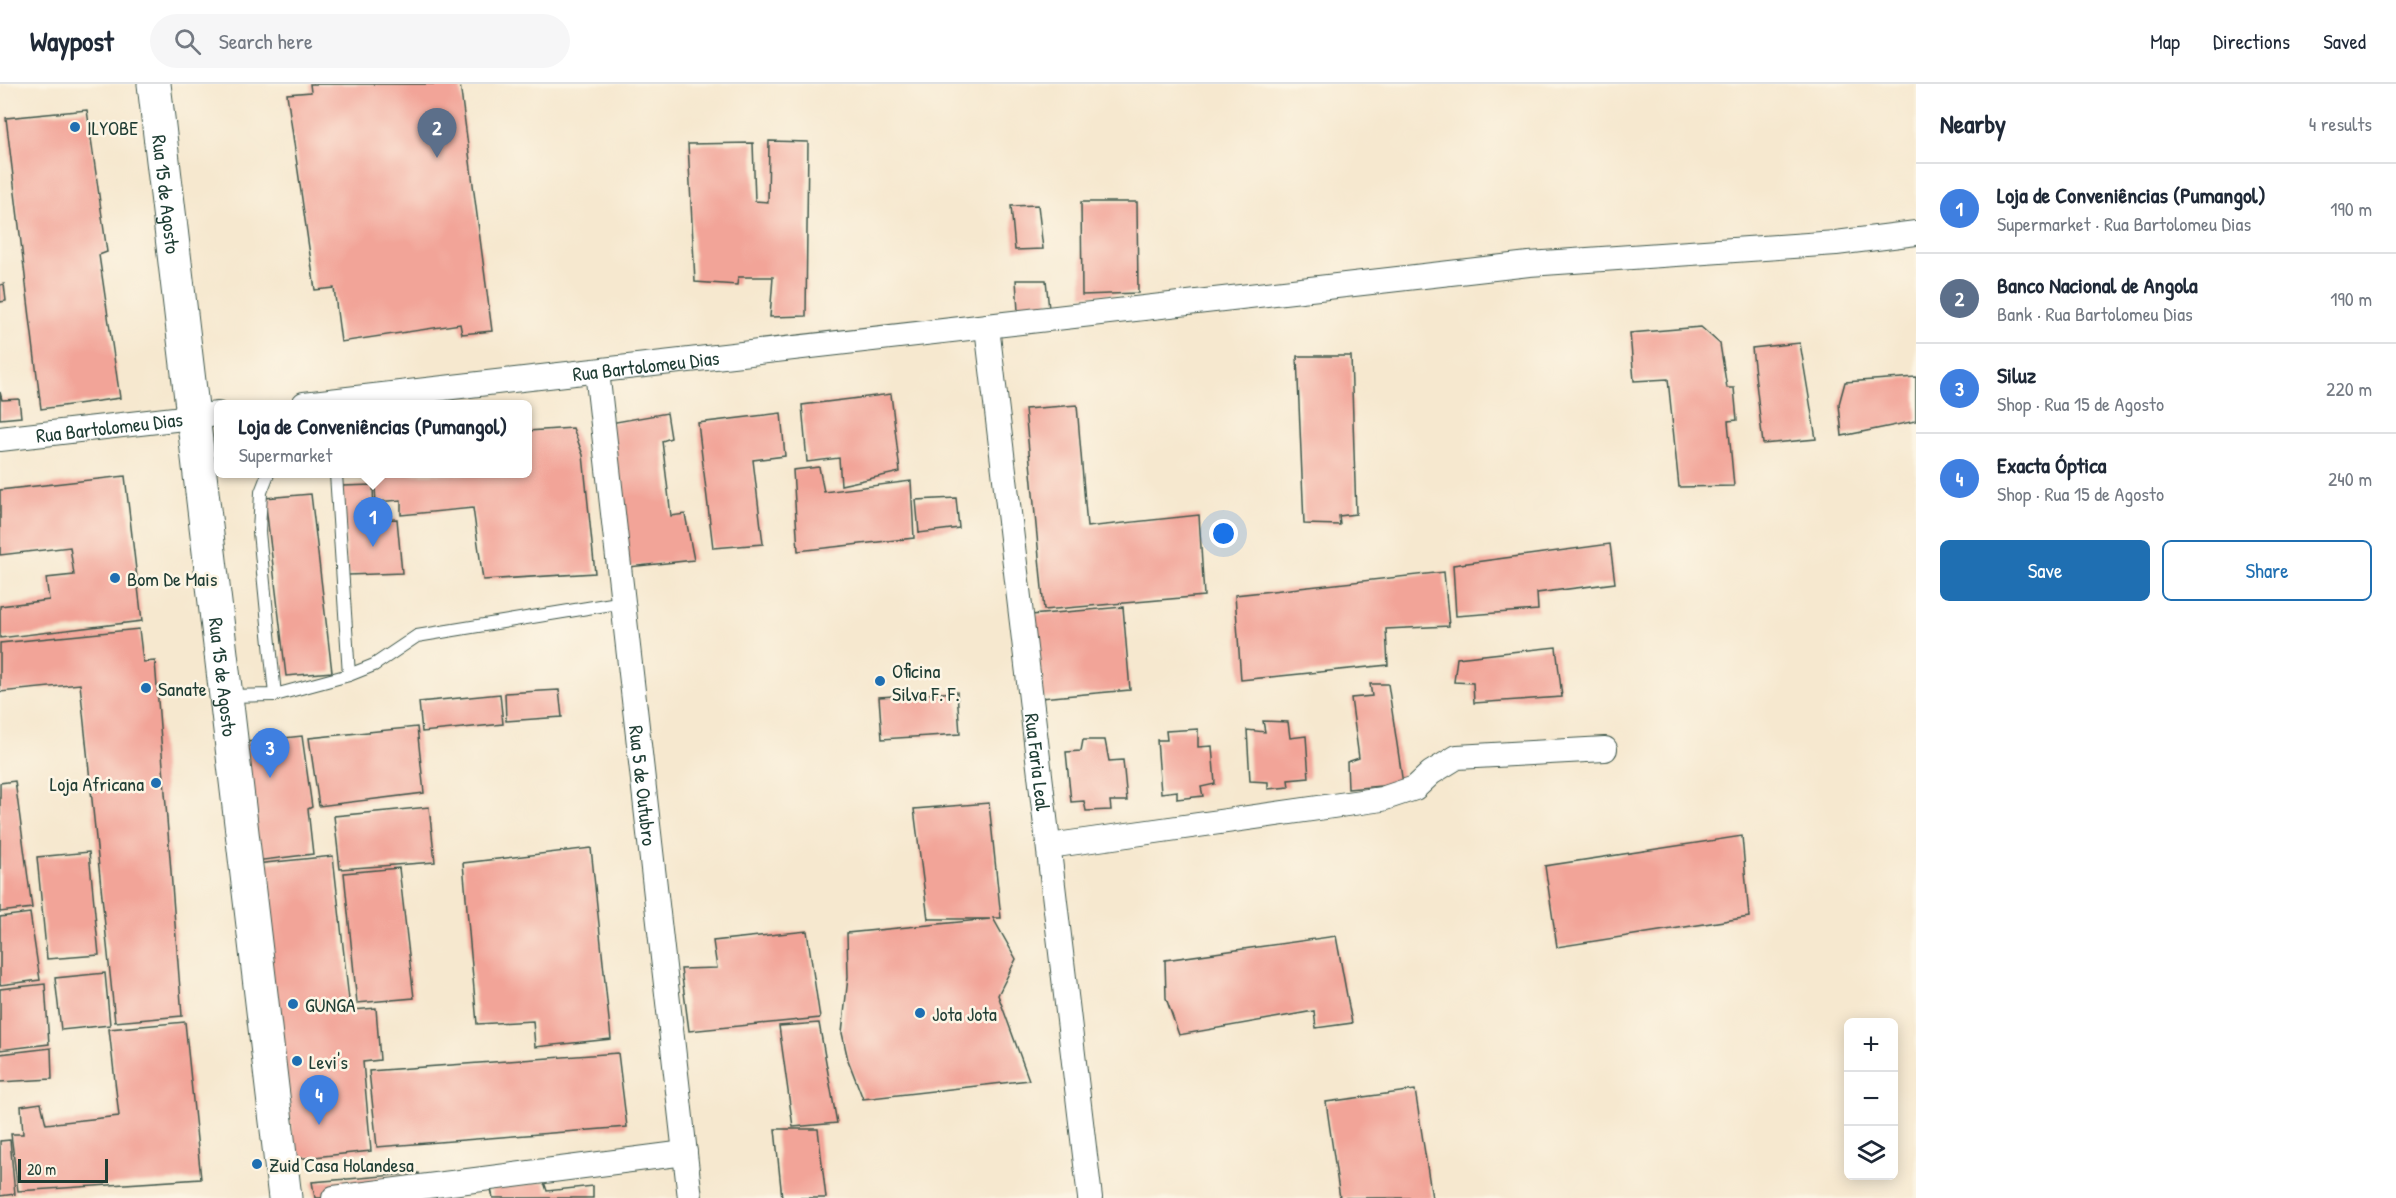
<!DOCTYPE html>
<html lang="en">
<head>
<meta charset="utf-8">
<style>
  body { margin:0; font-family:"Patrick Hand",sans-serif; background:#f6f6f7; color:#1f2937 }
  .controls { position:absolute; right:18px; bottom:18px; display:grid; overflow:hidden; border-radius:9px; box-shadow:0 3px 15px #0003 }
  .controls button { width:54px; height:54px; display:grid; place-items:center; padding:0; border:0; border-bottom:2px solid #e0e1e3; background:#fff; color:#1f2937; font:30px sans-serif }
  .scale { position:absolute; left:18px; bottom:15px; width:90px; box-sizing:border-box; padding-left:6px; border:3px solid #1f3d34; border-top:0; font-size:16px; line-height:21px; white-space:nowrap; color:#1f3d34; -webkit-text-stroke:4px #fcf5e5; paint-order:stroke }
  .you { position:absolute; left:1224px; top:450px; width:21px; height:21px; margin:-15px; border:4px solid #fff; border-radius:50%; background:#1a73e8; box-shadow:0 0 0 9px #1a73e833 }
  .badge { display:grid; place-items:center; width:39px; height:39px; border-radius:50%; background:#1f6fb2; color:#fff; font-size:20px; font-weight:700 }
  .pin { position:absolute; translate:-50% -50px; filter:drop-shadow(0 2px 3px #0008) }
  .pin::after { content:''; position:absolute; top:32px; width:21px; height:18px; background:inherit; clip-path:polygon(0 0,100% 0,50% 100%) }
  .popup { position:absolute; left:214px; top:316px; width:318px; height:78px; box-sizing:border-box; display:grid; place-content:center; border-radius:9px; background:#fff; filter:drop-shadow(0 2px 4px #0005); font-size:20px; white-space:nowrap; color:#747a83 }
  .popup b { font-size:22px; color:#1f2937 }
  .popup::after { content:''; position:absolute; left:50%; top:100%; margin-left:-12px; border:12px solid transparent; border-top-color:#fff }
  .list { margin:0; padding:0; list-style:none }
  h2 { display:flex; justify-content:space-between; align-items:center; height:78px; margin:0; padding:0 24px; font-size:26px }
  h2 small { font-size:20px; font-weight:400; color:#747a83 }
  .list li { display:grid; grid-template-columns:39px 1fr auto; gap:18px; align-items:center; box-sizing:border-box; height:90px; padding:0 24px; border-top:2px solid #e0e1e3 }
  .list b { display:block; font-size:22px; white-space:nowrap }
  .list p { margin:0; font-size:20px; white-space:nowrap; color:#747a83 }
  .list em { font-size:20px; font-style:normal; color:#747a83 }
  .actions { display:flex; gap:12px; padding:18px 24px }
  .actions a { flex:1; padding:14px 0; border:2px solid #1f6fb2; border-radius:9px; text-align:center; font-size:21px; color:#1f6fb2 }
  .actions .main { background:#1f6fb2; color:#fff }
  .icon { flex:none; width:33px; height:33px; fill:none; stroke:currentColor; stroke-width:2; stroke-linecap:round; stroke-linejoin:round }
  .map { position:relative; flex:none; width:1916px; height:1114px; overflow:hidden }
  header { display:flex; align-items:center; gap:36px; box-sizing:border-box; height:84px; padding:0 30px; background:#fff; border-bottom:2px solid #e0e1e3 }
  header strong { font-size:28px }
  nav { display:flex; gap:33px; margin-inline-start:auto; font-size:21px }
  .search { width:420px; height:54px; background:#f6f6f7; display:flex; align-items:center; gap:15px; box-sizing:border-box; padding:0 21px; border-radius:33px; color:#747a83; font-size:22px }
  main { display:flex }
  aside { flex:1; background:#fff }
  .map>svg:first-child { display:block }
</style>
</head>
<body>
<header>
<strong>Waypost</strong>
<div class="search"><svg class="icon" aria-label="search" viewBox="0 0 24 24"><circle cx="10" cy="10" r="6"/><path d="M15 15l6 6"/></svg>Search here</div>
<nav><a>Map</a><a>Directions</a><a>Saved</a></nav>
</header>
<main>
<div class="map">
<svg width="1916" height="1114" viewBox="0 0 1916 1114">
  <rect width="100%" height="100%" fill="#fcf5e5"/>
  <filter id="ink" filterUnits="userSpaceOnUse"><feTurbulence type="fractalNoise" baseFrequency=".0167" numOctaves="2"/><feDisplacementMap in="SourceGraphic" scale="12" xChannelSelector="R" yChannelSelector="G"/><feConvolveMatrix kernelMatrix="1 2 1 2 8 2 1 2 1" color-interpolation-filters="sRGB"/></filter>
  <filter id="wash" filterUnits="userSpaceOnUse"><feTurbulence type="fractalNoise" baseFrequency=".008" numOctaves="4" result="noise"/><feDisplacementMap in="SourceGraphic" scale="24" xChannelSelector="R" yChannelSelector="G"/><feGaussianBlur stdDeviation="1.35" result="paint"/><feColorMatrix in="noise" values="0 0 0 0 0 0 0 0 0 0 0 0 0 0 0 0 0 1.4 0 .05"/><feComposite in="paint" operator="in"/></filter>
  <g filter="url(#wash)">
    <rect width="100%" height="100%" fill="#f6e8cf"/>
    <g id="blocks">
      <path fill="#f2a498" d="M310,0h150l32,247 -30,3 -2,-10 -119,18 -7,-54 -19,2 -28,-196 24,-2z
        M87,26l20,142 -8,3 21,143 -79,11 -35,-291z
        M769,57l39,1 -2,174 -36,1 3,-40h-35l-1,8 -42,-3 -7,-138 65,-1 2,58 13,1z
        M1081,118h56l1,91 -56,2z
        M1038,121l5,44 -28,1 -4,-44z
        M1016,196h30l3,29 -31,2z
        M4,200l2,17 -6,1v-17z
        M1701,243l19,17 7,44h7l3,32 -9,1 6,65 -55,1 -11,-108 -34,2 -4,-48z
        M1800,259l16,96 -53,5 -11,-96z
        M1297,272h54l5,158 -17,2 1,9 -36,-1z
        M1916,293v44l-74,15 -3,-32 6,-22z
        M0,308l2,8 17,-1 2,18 -21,2z
        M891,310l9,78 -59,13 -2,-27 -32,4 -5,-57z
        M1077,321l10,122 112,-12 5,81 -160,14 -19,-201z
        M667,329l4,25 -9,3 9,75 14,-2 9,46 -65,7 -19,-144z
        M781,329l4,43 -32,4 10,84 -50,4 -15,-125z
        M573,344l10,27 12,118 -112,7 -10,-72 -72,7v-15l-25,2 -2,-28h154v-43z
        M819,383l5,25 87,-11 3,57 -116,13 -5,-81z
        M125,392l17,145 -142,17v-32l49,-6 -3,-22 28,-3 -4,-28 -70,8v-65z
        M373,401l1,35 23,-1 5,54 -54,2 -6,-89z
        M311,410l21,178 -46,4 -21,-178z
        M956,414l3,30 -40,5 -3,-33z
        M1610,460l5,39 -78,10 1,17 -82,6 -3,-51z
        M1444,488l5,54 -63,3 2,36 -147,15 -6,-85z
        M1123,523l7,83 -89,8 -10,-83z
        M139,545l4,33 12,-1 27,355 -67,6 -35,-338 -80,8v-49z
        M1556,563l6,50 -88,6 -1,-20 -19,-1 3,-24z
        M1370,600h18l15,100 -55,5 -1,-27 12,-4 -8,-60 21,-2z
        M559,606l3,27 -56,4 -1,-28z
        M957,608l3,42 -78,5 -3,-42z
        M500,610l3,30 -81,8 -3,-30z
        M1263,637l25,1 2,16 16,-2 3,42 -21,2 1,7 -21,2v-7l-18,-1 -3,-51 18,2z
        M417,643l7,66 -105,13 -10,-68z
        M1198,645v18l14,-1 3,38 -14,3 2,9 -26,3v-8l-16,2 -4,-53h10l-1,-9z
        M302,652l10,71 -4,2 5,45 -58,7 -18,-118z
        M1083,656h22l4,21 14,-1 4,41h-17l1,9 -25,1 -2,-10 -13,1 -5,-50 15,-1z
        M15,697l17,127 -32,4v-129z
        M989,719l12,115h-8l23,41 -18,36 31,85 -166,19 -15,-39 -6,-27 6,-56 -1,-44 143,-14h-62l-14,-110z
        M429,723l6,55 -95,7 -6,-53z
        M1742,752l7,81 -192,30 -12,-81z
        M591,764l20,191 -76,8 -2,-26 -56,3 -14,-161z
        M89,768l10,103 -52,4 -10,-102z
        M333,772l17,153 -21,3 47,-4 4,52 -17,2 8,89 -76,8 -40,-295z
        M399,784l15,130 -57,5 -13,-130z
        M30,829l10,67 -40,5v-68z
        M807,847l13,87 -131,13 -8,-62 36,-1 -4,-27z
        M1336,852l16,87 -36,5 -2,-17 -135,24 -13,-37 -1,-38z
        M105,889l5,52 -49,5 -6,-52z
        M45,900l4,60 -49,6v-61z
        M185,938l16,157 -183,12 -7,-57h12l-2,-28 20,-3 5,21 73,-8 -10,-87z
        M819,939l18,100 -44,4 -14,-101z
        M51,964l1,31 -52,3v-28z
        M618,969l9,74 -250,20 -8,-76z
        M1415,1006l17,108h-92l-14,-96z
        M775,1045h43l8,69h-44z
        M10,1056l5,54 -15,2v-55z
        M419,1089l2,25h-106l-3,-16z
        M544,1098l3,9 46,-5v12h-100l-2,-9z"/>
    </g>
  </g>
  <g filter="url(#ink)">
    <use href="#blocks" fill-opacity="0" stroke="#3f574b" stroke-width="1.5"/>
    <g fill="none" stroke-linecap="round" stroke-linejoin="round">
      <defs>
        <path id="service" d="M336,390l13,201
          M275,611l74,-20 25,-10 43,-29 207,-34
          M227,612l48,-1 -16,-163 2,-40 7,-18"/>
        <g id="minor">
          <path id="s1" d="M987,243l103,871"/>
          <path id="s2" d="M597,287l93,827"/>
          <path id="s3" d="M304,320l1225,-140 307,-21 80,-10"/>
          <path id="s4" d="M0,355l218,-25"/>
          <path d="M1049,762l333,-47 33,-11 16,-15 26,-16 148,-8"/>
          <path d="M334,1114l351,-45"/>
        </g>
        <g id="secondary">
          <path id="s5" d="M154,0l131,1114"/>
        </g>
      </defs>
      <use href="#service" stroke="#3f574b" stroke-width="14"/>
      <use href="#minor" stroke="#3f574b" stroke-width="26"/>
      <use href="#secondary" stroke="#3f574b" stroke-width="35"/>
      <use href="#service" stroke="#fff" stroke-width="12"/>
      <use href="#minor" stroke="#fff" stroke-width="24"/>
      <use href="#secondary" stroke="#fff" stroke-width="33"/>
    </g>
  </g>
  <g fill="#1f6fb2" stroke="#fcf5e5" stroke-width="2">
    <circle cx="75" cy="43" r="6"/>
    <circle cx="115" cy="494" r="6"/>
    <circle cx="880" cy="597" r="6"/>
    <circle cx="146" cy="604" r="6"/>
    <circle cx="156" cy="699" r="6"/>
    <circle cx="293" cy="920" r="6"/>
    <circle cx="920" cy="929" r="6"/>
    <circle cx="297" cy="977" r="6"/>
    <circle cx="257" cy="1080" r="6"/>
  </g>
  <g text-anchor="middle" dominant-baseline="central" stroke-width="5" stroke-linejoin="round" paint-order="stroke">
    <g font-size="20" fill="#1f3d34" stroke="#fcf5e5" text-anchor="start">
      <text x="87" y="43">ILYOBE</text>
      <text x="127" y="494">Bom De Mais</text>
      <text x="892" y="586">Oficina<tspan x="892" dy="23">Silva F. F.</tspan></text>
      <text x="158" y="604">Sanate</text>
      <text x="144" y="699" text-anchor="end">Loja Africana</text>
      <text x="305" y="920">GUNGA</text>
      <text x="932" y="929">Jota Jota</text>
      <text x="309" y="977">Levi's</text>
      <text x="269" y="1080">Zuid Casa Holandesa</text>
    </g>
    <g font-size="20" fill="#1f3d34" stroke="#fcf5e5">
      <text stroke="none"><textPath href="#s5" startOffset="111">Rua 15 de Agosto</textPath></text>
      <text stroke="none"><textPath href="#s3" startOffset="344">Rua Bartolomeu Dias</textPath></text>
      <text stroke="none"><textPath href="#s4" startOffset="110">Rua Bartolomeu Dias</textPath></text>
      <text stroke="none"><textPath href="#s5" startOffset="597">Rua 15 de Agosto</textPath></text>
      <text stroke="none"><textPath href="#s1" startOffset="438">Rua Faria Leal</textPath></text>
      <text stroke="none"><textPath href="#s2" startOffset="417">Rua 5 de Outubro</textPath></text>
    </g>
  </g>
</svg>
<div class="controls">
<button>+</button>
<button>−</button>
<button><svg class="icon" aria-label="layers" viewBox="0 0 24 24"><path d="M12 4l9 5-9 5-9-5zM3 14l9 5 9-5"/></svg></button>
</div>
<div class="scale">20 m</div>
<div class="you"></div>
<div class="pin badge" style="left:373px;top:463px;background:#3f7fe0">1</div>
<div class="popup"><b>Loja de Conveniências (Pumangol)</b>Supermarket</div>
<div class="pin badge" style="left:437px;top:74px;background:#5c6f8a">2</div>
<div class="pin badge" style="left:270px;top:694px;background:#3f7fe0">3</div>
<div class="pin badge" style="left:319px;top:1041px;background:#3f7fe0">4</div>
</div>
<aside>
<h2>Nearby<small>4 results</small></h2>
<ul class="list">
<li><span class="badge" style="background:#3f7fe0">1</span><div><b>Loja de Conveniências (Pumangol)</b><p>Supermarket · Rua Bartolomeu Dias</p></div><em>190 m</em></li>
<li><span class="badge" style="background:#5c6f8a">2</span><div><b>Banco Nacional de Angola</b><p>Bank · Rua Bartolomeu Dias</p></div><em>190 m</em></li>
<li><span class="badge" style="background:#3f7fe0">3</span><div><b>Siluz</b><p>Shop · Rua 15 de Agosto</p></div><em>220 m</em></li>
<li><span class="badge" style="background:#3f7fe0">4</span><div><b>Exacta Óptica</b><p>Shop · Rua 15 de Agosto</p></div><em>240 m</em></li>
</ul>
<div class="actions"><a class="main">Save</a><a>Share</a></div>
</aside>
</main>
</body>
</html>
